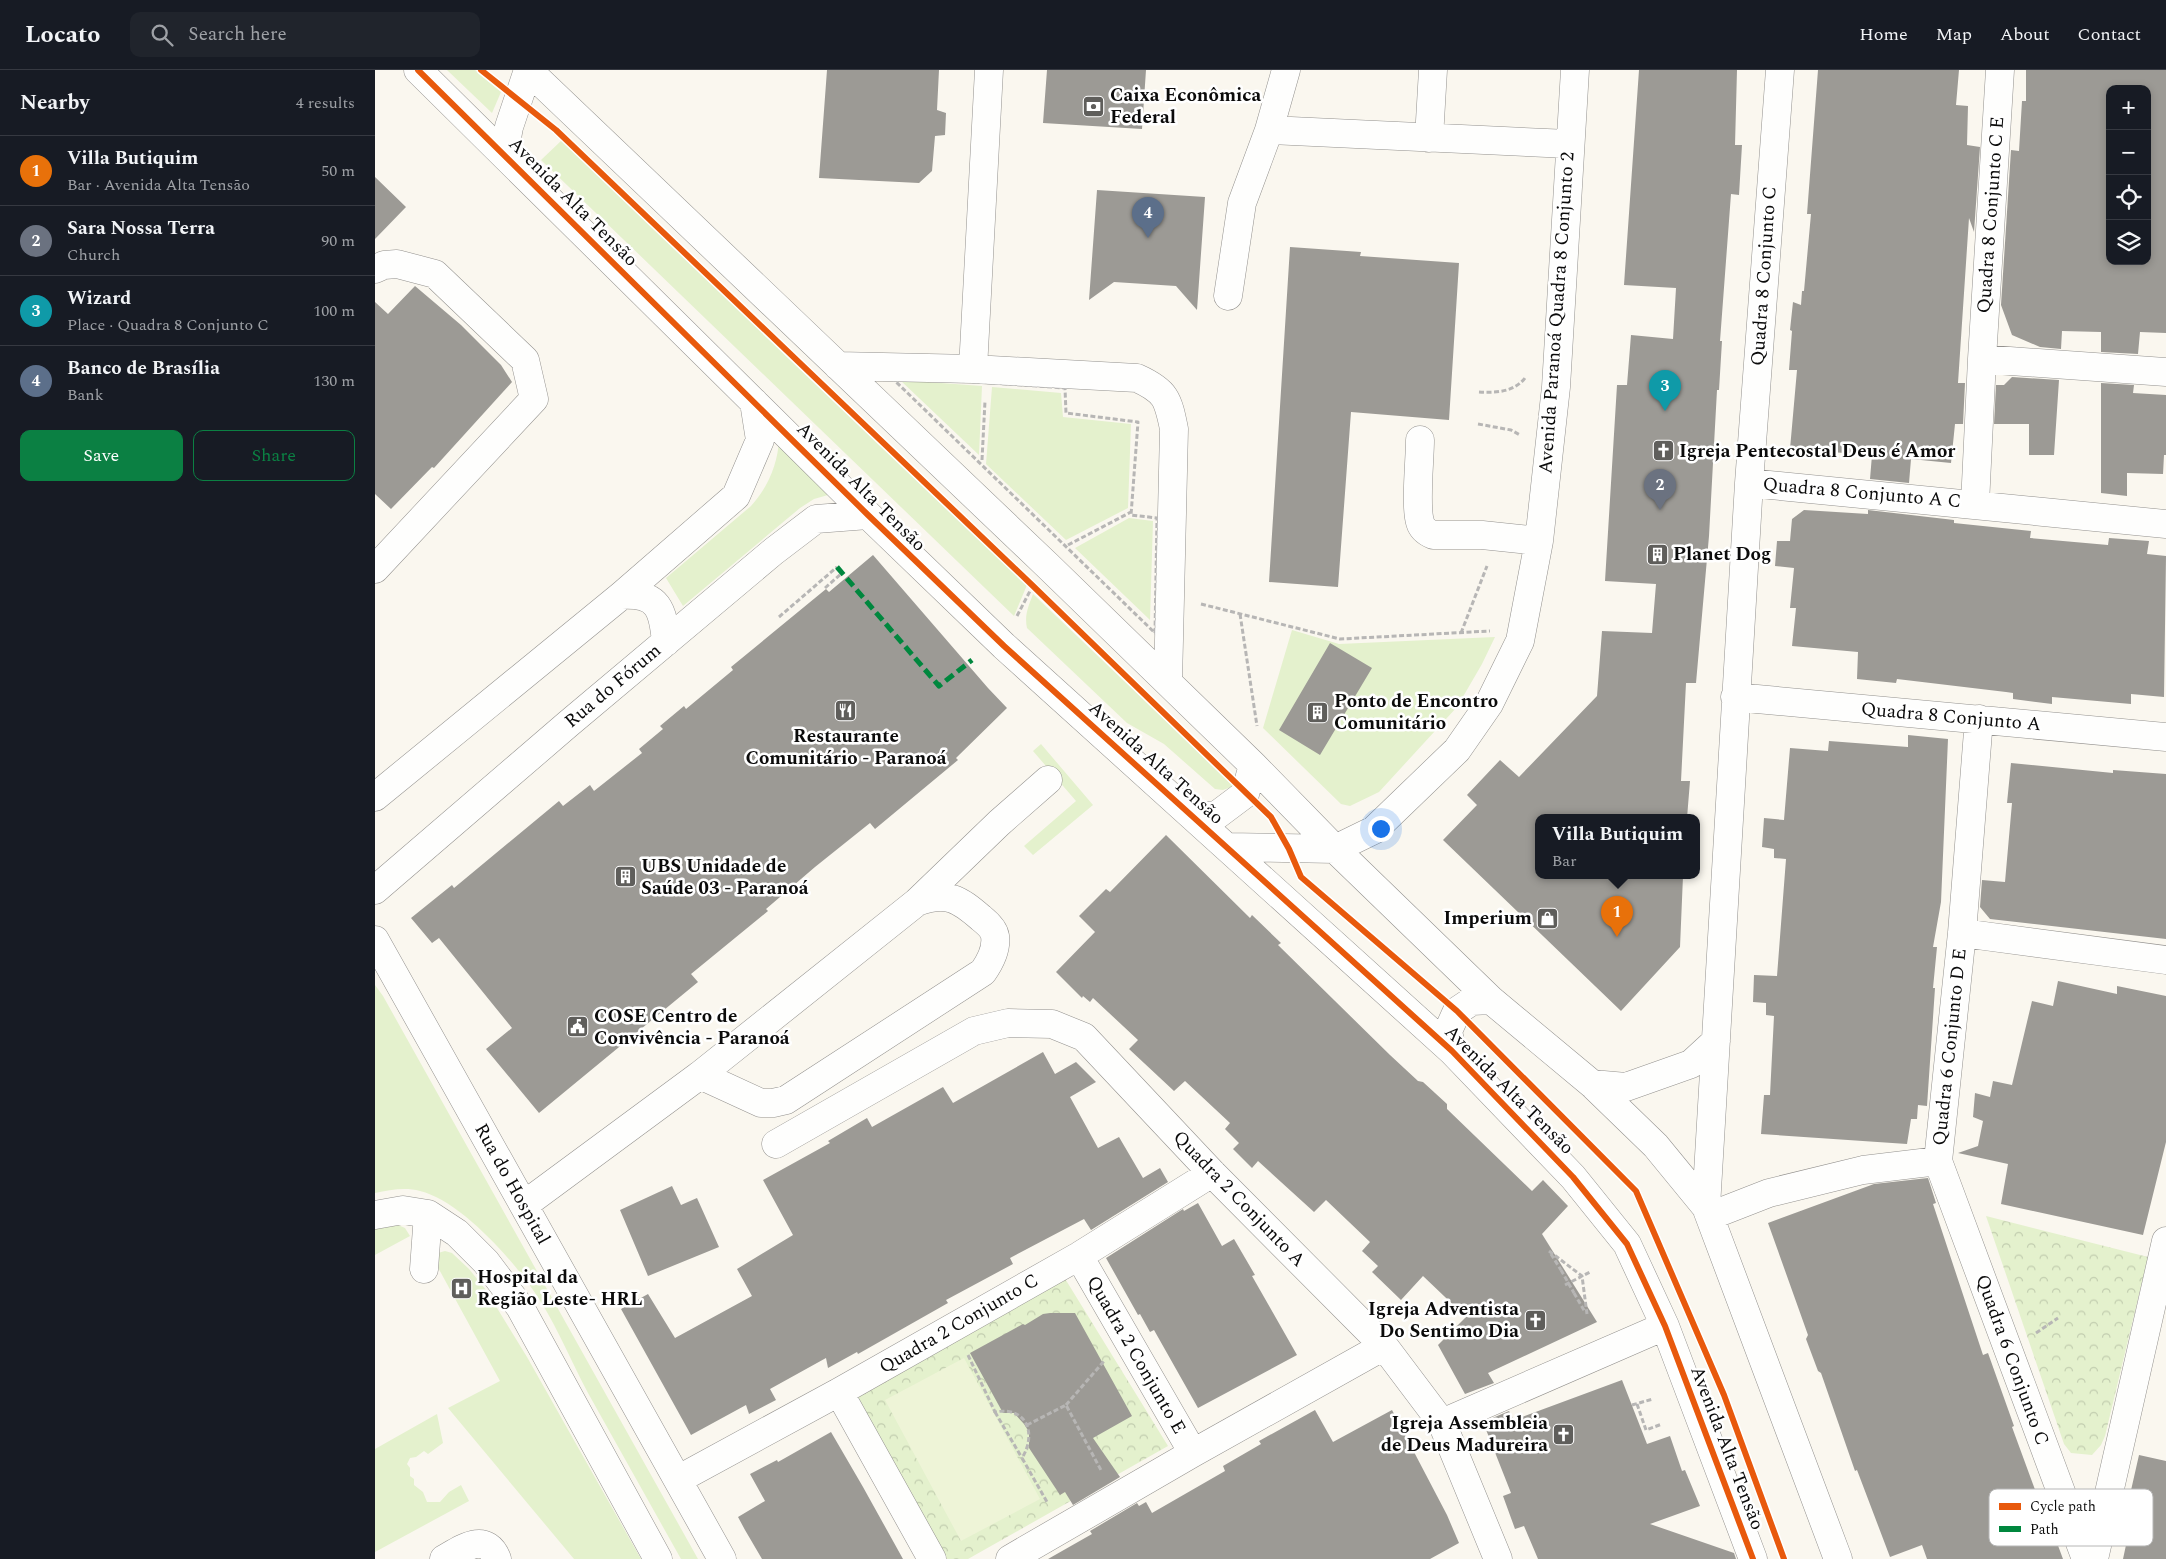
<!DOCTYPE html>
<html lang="en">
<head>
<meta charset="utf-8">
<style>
  body { margin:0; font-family:Spectral,serif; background:#20242c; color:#f1f3f6 }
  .controls { position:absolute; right:15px; top:15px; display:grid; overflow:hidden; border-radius:10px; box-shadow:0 2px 8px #0003 }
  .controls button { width:45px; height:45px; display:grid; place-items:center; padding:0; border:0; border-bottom:1px solid #363941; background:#171b24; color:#f1f3f6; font:25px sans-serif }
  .you { position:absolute; left:1005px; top:758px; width:18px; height:18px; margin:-12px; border:4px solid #fff; border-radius:50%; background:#1a73e8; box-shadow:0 0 0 8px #1a73e833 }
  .badge { display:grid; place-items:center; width:32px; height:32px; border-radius:50%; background:#0b8043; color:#fff; font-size:16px; font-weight:700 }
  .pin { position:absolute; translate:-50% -41px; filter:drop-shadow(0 1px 2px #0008) }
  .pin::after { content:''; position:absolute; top:26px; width:18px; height:15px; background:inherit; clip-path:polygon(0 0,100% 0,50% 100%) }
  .popup { position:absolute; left:1160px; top:744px; width:165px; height:65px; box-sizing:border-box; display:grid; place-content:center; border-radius:10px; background:#171b24; filter:drop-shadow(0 1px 4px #0005); font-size:16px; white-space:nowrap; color:#9ea1a6 }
  .popup b { font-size:19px; color:#f1f3f6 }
  .popup::after { content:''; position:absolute; left:50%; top:100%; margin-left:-10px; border:10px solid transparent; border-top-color:#171b24 }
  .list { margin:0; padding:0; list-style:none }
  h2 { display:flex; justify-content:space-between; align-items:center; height:65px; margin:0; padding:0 20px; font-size:21px }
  h2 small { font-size:16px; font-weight:400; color:#9ea1a6 }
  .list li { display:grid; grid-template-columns:32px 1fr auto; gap:15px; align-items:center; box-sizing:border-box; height:70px; padding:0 20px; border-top:1px solid #363941 }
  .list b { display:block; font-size:19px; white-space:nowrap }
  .list p { margin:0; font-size:16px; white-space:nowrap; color:#9ea1a6 }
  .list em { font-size:16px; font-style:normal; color:#9ea1a6 }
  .actions { display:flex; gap:10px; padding:15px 20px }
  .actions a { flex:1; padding:11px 0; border:1px solid #0b8043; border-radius:10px; text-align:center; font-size:18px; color:#0b8043 }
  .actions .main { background:#0b8043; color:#fff }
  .icon { flex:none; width:28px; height:28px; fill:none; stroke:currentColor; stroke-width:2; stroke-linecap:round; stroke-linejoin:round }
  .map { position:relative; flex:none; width:1791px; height:1489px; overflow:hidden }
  header { display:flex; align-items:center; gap:30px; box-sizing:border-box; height:70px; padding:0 25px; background:#171b24; border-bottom:1px solid #363941 }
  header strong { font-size:24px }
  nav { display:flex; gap:28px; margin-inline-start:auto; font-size:18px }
  .search { width:350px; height:45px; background:#20242c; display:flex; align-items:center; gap:12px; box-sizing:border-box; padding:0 18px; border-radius:10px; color:#9ea1a6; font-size:19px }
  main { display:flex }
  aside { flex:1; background:#171b24 }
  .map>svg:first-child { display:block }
</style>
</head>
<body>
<header>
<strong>Locato</strong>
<div class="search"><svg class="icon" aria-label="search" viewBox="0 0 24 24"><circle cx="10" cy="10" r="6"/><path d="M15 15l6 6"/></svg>Search here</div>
<nav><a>Home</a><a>Map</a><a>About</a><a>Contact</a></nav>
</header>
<main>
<aside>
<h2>Nearby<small>4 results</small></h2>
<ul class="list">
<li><span class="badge" style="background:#e8710a">1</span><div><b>Villa Butiquim</b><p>Bar · Avenida Alta Tensão</p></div><em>50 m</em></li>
<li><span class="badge" style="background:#6b7280">2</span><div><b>Sara Nossa Terra</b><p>Church</p></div><em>90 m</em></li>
<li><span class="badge" style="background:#0f9aa8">3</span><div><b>Wizard</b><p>Place · Quadra 8 Conjunto C</p></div><em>100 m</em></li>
<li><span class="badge" style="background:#5c6f8a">4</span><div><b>Banco de Brasília</b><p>Bank</p></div><em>130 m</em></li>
</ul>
<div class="actions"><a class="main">Save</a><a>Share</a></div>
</aside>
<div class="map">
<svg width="1791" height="1489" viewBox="0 0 1791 1489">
  <defs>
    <pattern id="park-crowns" width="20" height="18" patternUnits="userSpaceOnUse" patternTransform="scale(1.25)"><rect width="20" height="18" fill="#e4f1cd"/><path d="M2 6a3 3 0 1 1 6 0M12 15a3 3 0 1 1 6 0" fill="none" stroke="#c2cdaf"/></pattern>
  </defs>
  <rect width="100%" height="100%" fill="#faf7ef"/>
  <path fill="#e4f1cd" d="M72,0h28l26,22 -9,21z
    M187,70l465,445 -13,31 -473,-456z
    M525,310l82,6 -3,69z
    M617,317l69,6 2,24 68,7 -3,84 -62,32 -80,-76z
    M404,369l56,54 -21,6 -14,9 -117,98 -17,-28 85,-72c17,-19 27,-42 28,-67z
    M754,448l24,3 -3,99 -75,-72z
    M658,524l201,192 -11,4 -8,-1 -51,-45 -37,-21 -100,-95c-3,-13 2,-23 6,-34z
    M917,560l47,14 156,-7 -13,27 -25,43 -78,85 -29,14 -9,-2 -78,-76z
    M666,674l52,61 -60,50 -9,-9 52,-45 -43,-50z
    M0,915l8,11 315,563h-17c-31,-55 -62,-111 -93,-166 -16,-30 -29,-62 -47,-91 -22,-36 -79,-101 -121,-111 -15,-4 -30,-1 -45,2z
    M23,1155l7,3 5,8 -35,19v-26z
    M70,1181l7,2 17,16 17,21 41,67 114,202h-67l-126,-151 52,-27 -65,-119 3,-9z
    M62,1344l6,29 -15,11 -4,-3 -8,6 -6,1 -3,6 3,4v8l4,3v6l9,7 4,10h13l9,-10 12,-7 8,16 -94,51v-103z"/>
  <path fill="url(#park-crowns)" d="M1611,1146l162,41 -43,179 -4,9 -9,10 -21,-2 -7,-9z
    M689,1207l104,169 -200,113h-21l-91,-164z"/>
  <path fill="#eef4d7" d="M589,1288l76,141 -79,42 -76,-141z"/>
  <path fill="#9c9a95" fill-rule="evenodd" d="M452,0h112l-2,40 9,3 -1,22 -10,1 -3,35 -13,12 -100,-5z
    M672,0h99l-4,59 -99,-6z
    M1264,0h98l-2,75h7l-3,50 -8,-1 -11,147h2l-3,49h-2l-8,146 -13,147h-10l-5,98h9l-3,37h-149v58h145l-3,71 -59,64 -178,-171 34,-35 -10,-10 33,-35 19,17 78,-81 5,-65 50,2 4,-49 -51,-3 12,-196h10l4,-50 42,4 3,-51 -52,-3z
    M1443,0h141l-3,35 12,1 -1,39 13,2 -6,85 -5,-14 -11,165h7l-2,41h-8l-4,39 -40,-4 -2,24 -39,-4 2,-24 -82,-6 7,-79h-8l3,-39 -2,-1 3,-28 8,3 1,-14h2l7,-77h-4z
    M1651,0h140v263l-26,-1 -2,22 -37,-2v-20l-39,-1 -1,18 -21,-2 -28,-12 -11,-30 10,-155 8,1 3,-50h4zM1735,19h37v172h-37z
    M0,107l31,30 -31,32z
    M722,120l108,7 -8,113 -21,-24 -62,-4 -25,18z
    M915,177l71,5 -1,4 99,7 -10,157 -98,-8 -13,175 -69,-5z
    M40,216l46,39 40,40 11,17 -78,86 -2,-1 -41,42 -16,-15v-192l13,12z
    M1637,307l47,3 -5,75h-25v-31h-35l2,-39h8z
    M1726,313l33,2 -1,8 33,2v60h-2l-1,19 -36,-1v23l-26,-3z
    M1429,440l64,4v-4l86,10v3l77,8 -1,7 78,7 1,-7 40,3 -2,13 19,2 -2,141 -33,-3v10l-79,-7v7l-39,-5v-6l-7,-1 -109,-13 -1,4 -39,-4 1,-27 -66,-6 4,-38h-6l4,-40 -19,-2 2,-25h13l2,-22z
    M498,485l115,133 19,20 -51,50 2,2 -83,69 -5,-6 -55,44 -49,42 2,2 -77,63 7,8 -159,131 -53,-64 26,-21 -73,-90 -7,5 -21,-25 41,-33 2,3 105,-87 4,5 27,-21 4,6 48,-38 -3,-4 24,-20 -3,-3 24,-20 2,3 47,-39 -2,-3 95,-78 3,3z
    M955,573l42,25 -52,87 -41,-25z
    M1533,665l40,4 -7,163 -8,45h4l-4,41h2l-8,118 -9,-1 -1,14h-6l-4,25 -146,-10 3,-39h6l4,-79 -8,-1v-12l-13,-1 1,-27 23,1 9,-117 -12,-1v-9l-12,-2 2,-29 20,2 6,-72 38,3 1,-10 79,6z
    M1636,693l102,10v-3l53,4v165l-176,-20 -10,-12 2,-27 23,2 7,-79h-5z
    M791,765l84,83 2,-3 29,28 -3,2 112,110 28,26 5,1 24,22v5l85,82 11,-11 25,26 -26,28 55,88 -109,51 6,10 -29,11 -27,-49 28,-28 -43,-41 -22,24 -29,-28 6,-6 -16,-15 8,-9 -44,-42 -12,12 -56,-51 -6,7 -19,-19 6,-6 -14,-14 5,-6 -45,-42 -11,10 -45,-42 9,-9 -45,-42 -3,4 -7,-6 -1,2 -26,-26 39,-40 -16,-16 27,-27 4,3z
    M1683,911l59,13v-8l49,10v146l-23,93 -142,-31 7,-40 -50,-11 20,-7 5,-25 -10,-4 2,-24 15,4 3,-16 19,4 20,-84 21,5z
    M668,982l12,22 21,-12 20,20 -26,15 28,51 21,-11 24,41 17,-10 8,14 -77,48 -7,-11 -74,39 3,6 -67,36 2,3 -90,51 -1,-2 -29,16 -2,-10 -56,31 6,11 -27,14 -3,-9 -55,30 -70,-126 27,-15 27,44 77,-42 -15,-27 56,-34 -30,-55 67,-37 -2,-2 39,-23 5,9 71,-40 10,16z
    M1553,1108l8,25 -3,1 50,151 5,-2 26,73 -2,1 29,79 2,-1 20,54h-136l-5,-14 -32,12 -33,-87 -2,1 -34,-98 -3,-2 -12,-32 2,-4 -40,-112 106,-39z
    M297,1116l9,19 16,-7 22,49 -71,29 -28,-66z
    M823,1133l24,43 12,-7 21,36 -3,1 45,79 -99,53 -44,-78 -4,2 -10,-18 -2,1 -32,-57 77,-49 1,2z
    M675,1243h25l57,103 -39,22 27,39 -47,28 -8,-13 -5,3 -31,-47v-16l-5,-8 -10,-11h-11l-33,-60 53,-29 2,1 18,-11z
    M1247,1310l25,64 23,-8 12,35 3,-1 15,36 -50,18 84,29 2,6h-198l-14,-33 -9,3 -12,-33 8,-3 -28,-71 26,-11 5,9z
    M940,1340l18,32 59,-32 55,105 12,28 -29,16h-382l44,-25 -2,-3 47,-28 2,3 7,-4 6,11 73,-42 -2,-5 38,-22 -2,-3z
    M456,1362l32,55 40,72h-141l-17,-29 -7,-13 27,-16 -15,-27 27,-14 1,2z
    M1764,1385l27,6v98h-43l6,-28 -7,-1z"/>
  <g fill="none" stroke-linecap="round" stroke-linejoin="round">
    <defs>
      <path id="minor" d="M43,0l450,445 136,131 448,405 121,126 54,67 38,82 88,233
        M153,0l520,496 205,199 82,84 156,151 101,84 64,62 50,61 132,352
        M911,0l-17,60 300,14
        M1054,68l4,-68
        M129,84l5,-27 19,-57
        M0,199l9,-4 13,-1 38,10 90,86 9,39 -159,170
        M853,226l14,-93 27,-73
        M1607,289l184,13
        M463,296l135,3 164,9c29,13 31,21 37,51l-6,253
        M598,299l16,-299
        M1045,370c0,19 -5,65 0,82 2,7 6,10 13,13h49l57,6
        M1374,413l417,41
        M1600,434l7,-145 18,-289
        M247,525c37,-2 41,15 44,47
        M1360,627l431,40
        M1604,649l-17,214 -24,228 148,398
        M0,727l247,-202 114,-99 24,-56 -6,-38
        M820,747l22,-2 28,-21 8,-29
        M853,777l107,2 39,-19 83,-80 32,-46 31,-63 19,-100 17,-154 19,-317
        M0,820l193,-166 206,-173 42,-32 52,-4
        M542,832l82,-79 49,-43
        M1587,863l204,27
        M0,870l347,619
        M1077,981l-4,-20 9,-20 15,-10 19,-1
        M1217,1014l34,3 65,-23 25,-23
        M401,1074l198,-113 34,-8 44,1 32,13 128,136 172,173 58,77 56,136
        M149,1135l176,-130 217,-173c30,-11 42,-3 64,16 5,4 13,11 14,18 2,13 -5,26 -12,36l-197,128 -13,3h-12l-61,-28
        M1331,1137l43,-724 31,-413
        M0,1145l28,-5 25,4 29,19 29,29 34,45 138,252
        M1335,1146l59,-23 94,-23 75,-9
        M704,1186l114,197
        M49,1199l4,-55
        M464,1322l93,167
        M1067,1353l223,-97
        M304,1409l160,-87 240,-136 133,-83
        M69,1489c18,-10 42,-28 53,0
        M635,1489l183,-106 191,-107
        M1719,1489l72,-318"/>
    </defs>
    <use href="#minor" stroke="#93918e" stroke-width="29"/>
    <path stroke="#b7b6b5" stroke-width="3" stroke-dasharray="5 2.5" stroke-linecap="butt" d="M515,306l175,12 1,25 72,9 -7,93 26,3 -2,115z
      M1104,322c17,1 35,0 46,-14
      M1103,354l33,6 9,5
      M607,390l3,-59
      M693,475l63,-33
      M450,518l17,-15
      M826,534l139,35 150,-8
      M865,544l17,112
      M642,546l13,-25
      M404,547l58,-50
      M1086,563l26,-67
      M1174,1181l33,25 5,38
      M1176,1184l10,16
      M1190,1215l25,-13
      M1199,1223l11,19
      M1661,1263l22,-15
      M593,1285l27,57c32,-6 42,22 27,46l25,44
      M1262,1334l9,26 16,-6
      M691,1335l39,-45
      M1257,1335l21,-6
      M620,1342l27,46
      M652,1355l39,-20 36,67"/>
    <use href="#minor" stroke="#fefefd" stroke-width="28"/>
    <path stroke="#b7b6b5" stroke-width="3" stroke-dasharray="5 2.5" stroke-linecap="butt" d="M1186,1200l13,23"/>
    <path stroke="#00873e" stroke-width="5" stroke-dasharray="10 5" stroke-linecap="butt" d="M462,497l102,119 33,-26"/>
    <defs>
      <path id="cycleway" d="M43,0l450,445 136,131 448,405 121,126 54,67 38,82 88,233
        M106,0l75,60 476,455 239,232 18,32 12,28 156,134 179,180 88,204 60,164"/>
    </defs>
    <use href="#cycleway" stroke="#fff" stroke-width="9"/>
    <use href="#cycleway" stroke="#e8590c" stroke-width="6"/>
  </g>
  <defs>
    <symbol id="bank-square" viewBox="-11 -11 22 22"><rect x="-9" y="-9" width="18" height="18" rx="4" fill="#5f5e5b" stroke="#fff"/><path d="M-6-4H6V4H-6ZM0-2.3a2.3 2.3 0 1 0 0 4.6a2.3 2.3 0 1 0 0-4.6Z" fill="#fff"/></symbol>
    <symbol id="church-square" viewBox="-11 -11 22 22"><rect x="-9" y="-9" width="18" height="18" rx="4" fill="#5f5e5b" stroke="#fff"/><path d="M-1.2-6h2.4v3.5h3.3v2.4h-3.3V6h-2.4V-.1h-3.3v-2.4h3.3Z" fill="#fff"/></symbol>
    <symbol id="building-square" viewBox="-11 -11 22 22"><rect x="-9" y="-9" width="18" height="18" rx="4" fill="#5f5e5b" stroke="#fff"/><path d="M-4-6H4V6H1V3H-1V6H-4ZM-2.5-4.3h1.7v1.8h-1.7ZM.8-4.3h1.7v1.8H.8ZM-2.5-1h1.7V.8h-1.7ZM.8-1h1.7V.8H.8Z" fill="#fff"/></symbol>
    <symbol id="restaurant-square" viewBox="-11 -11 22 22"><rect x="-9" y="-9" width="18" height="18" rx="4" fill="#5f5e5b" stroke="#fff"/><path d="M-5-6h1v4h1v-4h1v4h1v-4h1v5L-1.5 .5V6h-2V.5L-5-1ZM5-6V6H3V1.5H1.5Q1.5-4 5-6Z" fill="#fff"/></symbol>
    <symbol id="shop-square" viewBox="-11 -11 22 22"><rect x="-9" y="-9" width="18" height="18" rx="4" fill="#5f5e5b" stroke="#fff"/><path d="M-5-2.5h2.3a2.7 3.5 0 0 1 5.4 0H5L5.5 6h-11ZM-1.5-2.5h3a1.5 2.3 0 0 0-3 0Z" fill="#fff"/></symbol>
    <symbol id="civic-square" viewBox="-11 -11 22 22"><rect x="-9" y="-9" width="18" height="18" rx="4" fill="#5f5e5b" stroke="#fff"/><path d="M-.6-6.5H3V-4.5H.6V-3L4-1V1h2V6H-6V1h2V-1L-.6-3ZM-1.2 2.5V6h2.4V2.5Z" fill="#fff"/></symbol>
    <symbol id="hospital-square" viewBox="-11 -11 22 22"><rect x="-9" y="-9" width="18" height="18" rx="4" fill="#5f5e5b" stroke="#fff"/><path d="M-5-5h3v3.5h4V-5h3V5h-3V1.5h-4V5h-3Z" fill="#fff"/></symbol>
  </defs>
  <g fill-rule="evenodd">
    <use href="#bank-square" x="706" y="24" width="25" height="25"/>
    <use href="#church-square" x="1276" y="368" width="25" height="25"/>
    <use href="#building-square" x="1270" y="472" width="25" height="25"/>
    <use href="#restaurant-square" x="458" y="628" width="25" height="25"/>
    <use href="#building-square" x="930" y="630" width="25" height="25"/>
    <use href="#building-square" x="238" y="794" width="25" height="25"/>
    <use href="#shop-square" x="1160" y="836" width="25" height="25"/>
    <use href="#civic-square" x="190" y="944" width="25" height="25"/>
    <use href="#hospital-square" x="74" y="1206" width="25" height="25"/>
    <use href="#church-square" x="1148" y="1238" width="25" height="25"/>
    <use href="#church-square" x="1176" y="1352" width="25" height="25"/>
  </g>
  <g text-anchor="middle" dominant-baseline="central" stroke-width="5" stroke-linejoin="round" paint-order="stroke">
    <g font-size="19" font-weight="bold" fill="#0b0b0b" stroke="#fff" text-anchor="start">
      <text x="735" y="25">Caixa Econômica<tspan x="735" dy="22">Federal</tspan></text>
      <text x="1304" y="381">Igreja Pentecostal Deus é Amor</text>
      <text x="1298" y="484">Planet Dog</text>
      <text x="959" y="631">Ponto de Encontro<tspan x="959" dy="22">Comunitário</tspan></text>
      <text x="471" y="666" text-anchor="middle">Restaurante<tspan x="471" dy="22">Comunitário - Paranoá</tspan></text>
      <text x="266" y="796">UBS Unidade de<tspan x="266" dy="22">Saúde 03 - Paranoá</tspan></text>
      <text x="1157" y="848" text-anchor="end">Imperium</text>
      <text x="219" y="946">COSE Centro de<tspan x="219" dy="22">Convivência - Paranoá</tspan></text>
      <text x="102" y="1207">Hospital da<tspan x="102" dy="22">Região Leste- HRL</tspan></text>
      <text x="1144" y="1239" text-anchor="end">Igreja Adventista<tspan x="1144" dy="22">Do Sentimo Dia</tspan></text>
      <text x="1173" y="1353" text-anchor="end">Igreja Assembleia<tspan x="1173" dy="22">de Deus Madureira</tspan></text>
    </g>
    <g font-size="19" fill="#0b0b0b" stroke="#fff">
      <text transform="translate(198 132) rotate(45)">Avenida Alta Tensão</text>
      <text transform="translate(1616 145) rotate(-86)">Quadra 8 Conjunto C E</text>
      <text transform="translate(1389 206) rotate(-86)">Quadra 8 Conjunto C</text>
      <text transform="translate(1182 243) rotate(-86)">Avenida Paranoá Quadra 8 Conjunto 2</text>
      <text transform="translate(486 417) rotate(45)">Avenida Alta Tensão</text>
      <text transform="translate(1487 423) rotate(5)">Quadra 8 Conjunto A C</text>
      <text transform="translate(238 616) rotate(-40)">Rua do Fórum</text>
      <text transform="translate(1576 647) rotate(5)">Quadra 8 Conjunto A</text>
      <text transform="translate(781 693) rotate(42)">Avenida Alta Tensão</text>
      <text transform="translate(1575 977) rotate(-84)">Quadra 6 Conjunto D E</text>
      <text transform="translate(1134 1020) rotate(45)">Avenida Alta Tensão</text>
      <text transform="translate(137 1114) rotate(61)">Rua do Hospital</text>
      <text transform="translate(864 1129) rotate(46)">Quadra 2 Conjunto A</text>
      <text transform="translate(584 1254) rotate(-30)">Quadra 2 Conjunto C</text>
      <text transform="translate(761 1285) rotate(60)">Quadra 2 Conjunto E</text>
      <text transform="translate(1637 1290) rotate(70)">Quadra 6 Conjunto C</text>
      <text transform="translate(1352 1378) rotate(69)">Avenida Alta Tensão</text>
    </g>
  </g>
  <rect x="1614" y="1419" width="164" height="57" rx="8" fill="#fff" stroke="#b6b6b6" stroke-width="1"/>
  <rect x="1624" y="1433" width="22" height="7" fill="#e8590c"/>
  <rect x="1624" y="1456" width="22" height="6" fill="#00873e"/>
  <g font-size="14" fill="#0b0b0b">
    <text x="1655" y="1441">Cycle path</text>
    <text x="1655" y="1464">Path</text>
  </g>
</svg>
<div class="controls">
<button>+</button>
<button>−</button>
<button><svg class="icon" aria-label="locate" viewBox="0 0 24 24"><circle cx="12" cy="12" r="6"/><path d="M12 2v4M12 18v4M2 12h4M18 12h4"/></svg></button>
<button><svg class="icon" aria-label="layers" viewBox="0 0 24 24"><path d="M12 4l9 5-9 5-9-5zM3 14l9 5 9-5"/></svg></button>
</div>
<div class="you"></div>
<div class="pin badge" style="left:1242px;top:867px;background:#e8710a">1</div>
<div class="popup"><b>Villa Butiquim</b>Bar</div>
<div class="pin badge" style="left:1285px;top:440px;background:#6b7280">2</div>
<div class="pin badge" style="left:1290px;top:341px;background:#0f9aa8">3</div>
<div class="pin badge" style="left:773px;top:168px;background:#5c6f8a">4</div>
</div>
</main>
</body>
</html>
